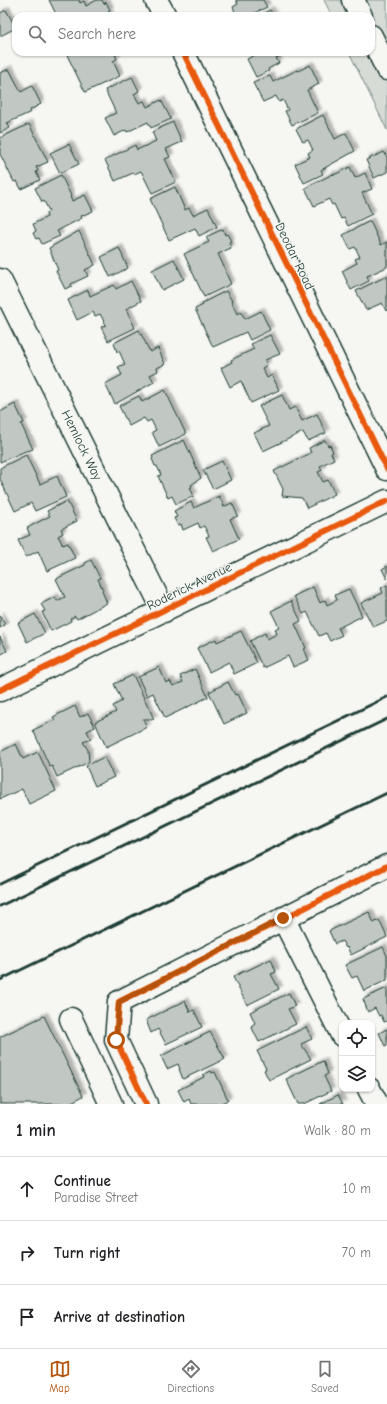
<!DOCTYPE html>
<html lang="en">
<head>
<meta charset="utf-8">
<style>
  body { margin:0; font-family:"Comic Neue",sans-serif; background:#f6f6f6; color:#202124 }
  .controls { position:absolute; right:12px; bottom:12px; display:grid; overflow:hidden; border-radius:8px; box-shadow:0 1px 3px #0004 }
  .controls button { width:36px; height:36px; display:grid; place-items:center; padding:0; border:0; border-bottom:1px solid #e0e0e0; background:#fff; color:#202124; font:20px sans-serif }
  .stop { position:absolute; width:12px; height:12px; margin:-9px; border:3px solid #b45309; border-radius:50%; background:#fff }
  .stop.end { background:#b45309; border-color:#fff; box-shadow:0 1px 4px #0008 }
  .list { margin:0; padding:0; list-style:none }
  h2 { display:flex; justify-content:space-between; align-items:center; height:52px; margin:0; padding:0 16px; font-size:17px }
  h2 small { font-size:13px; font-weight:400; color:#757577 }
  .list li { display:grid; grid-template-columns:26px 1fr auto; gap:12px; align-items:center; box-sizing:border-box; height:64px; padding:0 16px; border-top:1px solid #e0e0e0 }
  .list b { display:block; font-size:15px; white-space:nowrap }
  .list p { margin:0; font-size:13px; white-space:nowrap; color:#757577 }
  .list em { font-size:13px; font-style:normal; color:#757577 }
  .icon { flex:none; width:22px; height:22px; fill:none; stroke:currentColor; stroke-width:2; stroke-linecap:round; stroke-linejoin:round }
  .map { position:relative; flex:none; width:387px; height:1104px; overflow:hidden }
  .search { position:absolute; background:#fff; box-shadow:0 1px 3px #0004; left:12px; right:12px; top:12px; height:44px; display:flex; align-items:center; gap:10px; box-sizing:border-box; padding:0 14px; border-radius:12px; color:#757577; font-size:15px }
  .sheet { height:244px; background:#fff }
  nav { display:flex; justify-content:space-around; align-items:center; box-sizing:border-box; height:56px; border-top:1px solid #e0e0e0; background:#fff; font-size:11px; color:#757577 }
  nav a { display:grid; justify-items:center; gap:2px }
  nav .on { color:#b45309 }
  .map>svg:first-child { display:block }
</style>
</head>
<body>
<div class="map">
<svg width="387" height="1104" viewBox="0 0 387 1104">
  <defs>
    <filter id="shadow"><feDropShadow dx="3.5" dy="-3.5" stdDeviation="1" flood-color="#0004"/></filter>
  </defs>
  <rect width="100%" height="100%" fill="#f6f6f2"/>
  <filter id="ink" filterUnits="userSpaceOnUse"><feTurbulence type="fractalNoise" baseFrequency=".025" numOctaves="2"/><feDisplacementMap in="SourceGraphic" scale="8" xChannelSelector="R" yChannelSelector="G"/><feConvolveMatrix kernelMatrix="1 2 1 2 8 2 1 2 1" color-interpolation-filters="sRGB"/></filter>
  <g filter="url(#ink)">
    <path fill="#d6dbd6" stroke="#7a8c85" d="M324,0h63v130l-38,-78h22v-36h-39z"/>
    <path fill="#c1c8c3" stroke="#1f3d34" filter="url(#shadow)" d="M49,0h30l1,3 4,-2 2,5 11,-6h5l2,4 2,-2 4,8 -2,1 2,5h-58l4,-2z
      M236,0h27l4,7 -19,9h-11l-4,-9 5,-3z
      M6,10l10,18 -16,8v-23z
      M270,10l4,6h-15z
      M74,52h40l3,7 -4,2 7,15 -35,16 -18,-37z
      M256,52h32l-12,6 3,5 -11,6 1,2 -13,6 -9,-18 10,-5z
      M310,65l9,19 -12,6 11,23 -26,12 -7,-14 3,-1 -5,-10 -4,2 -3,-6 -13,6 -10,-19 17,-7 3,6 24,-12 1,1z
      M9,69l12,23 11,-6 9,18 -11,6 1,2 -24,11 3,5 -10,5v-60z
      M132,77l7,14 -5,3 5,9 5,-2 3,6 14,-7 10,19 -20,9 -3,-6 -21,10 -1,-2 -12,6 -9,-18 11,-5 -11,-23z
      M323,115l12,24 11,-6 9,18 -34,19 2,4 -19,9 -9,-19 15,-7 -2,-4 5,-3 -5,-10 -5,2 -7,-13z
      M173,122l9,20 -16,7 4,8 -5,2 11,23 -24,11 -11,-22 -7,3 -1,-1 -18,8 -10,-21 30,-15 2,5 19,-9 -4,-9z
      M29,124l19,38 -12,5 2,4 -2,1 4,8 -19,9 -4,-8 -3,1 -14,-28v-16z
      M69,144l10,20 -19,9 -10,-20z
      M384,152l3,5v15l-13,6 -8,-18z
      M350,167l5,11 10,-5 7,16 -10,4 10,21 -24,12 -4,-8 -3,1 -7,-15 -2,1 -3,-6 -15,7 -9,-18 28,-14 1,1z
      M61,175l10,21 -1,1 2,4 13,-6 8,16 -12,5 1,2 -25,13 3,5 -18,8 -3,-6 -3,1 -3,-6 3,-2 -3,-7 14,-7 -1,-4 3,-2 -5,-10 -2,1 -7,-14z
      M175,187l10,23 4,-2 4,7 15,-7 9,19 -18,9 -4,-8 -26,12 -19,-41z
      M370,221l11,24 6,-3v25l-20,9 2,5 -18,9 -9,-19 15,-8 -2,-4 5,-2 -5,-10 -5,2 -7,-14z
      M223,229l2,6 2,-1 4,7 -2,1 2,6 -13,6 8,17h-1l6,13 -27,13 -20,-43 25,-12 -3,-5z
      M79,231l16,34 -10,5 3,6 -17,8 1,2 -7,3 -9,-18 2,-1 -9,-22z
      M119,248l9,20 -18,9 -9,-20z
      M174,259l10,20 -22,11 -10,-20z
      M387,276v34l-1,1 -4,-8 -16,7 -10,-19z
      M131,281l10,20 -15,8 9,19 -27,13 -7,-14 5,-2 -6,-11 -5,2 -2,-4 -16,8 -9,-20 20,-10 2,6 24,-11 2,4z
      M226,291l6,10h-1l6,13 4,-2 4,7 16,-8 9,19 -20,10 -4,-8 -33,15 -18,-38 8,-4 -1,-2z
      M139,330l11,22 8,-4 7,16 -8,4 1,3 -8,4 4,7 -39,22 -10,-20 17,-9 -4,-8 7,-3 -6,-13 -2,1 -3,-9z
      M270,335l10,19 -15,6 2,5 -5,3 5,10 5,-3 7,15 -28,13 -10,-22 -11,6 -9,-19 11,-6 -1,-2 23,-11 -3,-5z
      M165,390l21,44 -27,13 -7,-15 4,-2 -5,-10 -4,2 -3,-4 -15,8 -10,-20 20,-10 3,6z
      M282,395l7,15 6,-3 7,14 15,-7 9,19 -18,8 -5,-9 -40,19 -9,-18 15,-7 -10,-20z
      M15,404l9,19 -3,1 12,25 -5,2v-1l-28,12v-50z
      M184,440l17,38 -10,7 1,2 -2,1 4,8 -18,8 -4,-8 -4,2 -10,-22 3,-1 -4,-9h-2l-3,-7 1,-1 -1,-2z
      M325,440l3,6 2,-1 3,7 -2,1 3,6 -14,7 2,4 -4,2 5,10 5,-2 7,14 -28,14 -5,-10 -20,-2 1,-7 -9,-18 37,-18 -2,-5z
      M26,455l14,29 17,-8 9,21 -31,14 -4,-8 -16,8 -15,-32v-11z
      M222,461l9,19 -18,9 -10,-19z
      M219,496l5,10 -1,1 9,-4 6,13 -8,3 9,20 -26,12 -7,-14 3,-1 -5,-10 -4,2 -2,-5 -15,7 -2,-6 -3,2 -4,-8 3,-1 -3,-6 17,-9 3,6z
      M67,501l10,20 -16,8 2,4 -5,3 5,9 5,-2 7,15 -28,13 -9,-20 -12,6 -8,-17 12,-5 -3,-7 23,-12 -3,-5z
      M91,560l9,18 -2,1 5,11 -1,1 5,12 -30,16 -2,-3 -5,3 1,2 -20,10 -9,-19 3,-1 -4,-7 14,-7 2,4 8,-4 -9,-18 29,-14v-2z
      M387,566v13l-5,-10z
      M387,585v36l-14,6 -12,-24 22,-10 -2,-5z
      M313,587l7,16 5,-3 2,5 10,-5 -2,-5 14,-6 13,27 -24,12 4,7 -12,6 -4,-8 -7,3 -12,-24 -4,2 -9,-18z
      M291,601l10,20 -6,3 11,24 -2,1 5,11 -16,7 -5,-11 -25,12 -13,-27 15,-8 2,6 10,-5 -2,-5 4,-2 -8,-16z
      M35,614l10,19 -18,9 -9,-19z
      M0,615l5,10 -5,3z
      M241,631l16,32 -23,11 -5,-12 -20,10 -12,-24 19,-9 1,3z
      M0,637l7,14 -7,4z
      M159,667l7,16 4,-2 3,5 10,-4 -3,-6 15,-7 13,28 -43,21 -12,-25 -6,3 -9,-19z
      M133,675l21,44h-11l4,8 -41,20 -11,-25 21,-10 -3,-6 9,-5 -8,-17z
      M228,682l7,13 3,-1 9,19 -23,11 -15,-32z
      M75,706l5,11 8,-4 7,14 -8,4 4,8 -8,3 5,8 1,12 -32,15 -5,-11 -2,1 -17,-37 22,-10 -2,-3z
      M16,744l7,15 15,-7 18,39 -27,13 -7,-15 -22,10v-47z
      M104,757l10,20 -19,9 -9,-20z
      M369,912l5,11 5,-3 8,17 -36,18 -4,-8 -1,1 -4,-7 -7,3 -6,-13z
      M383,947l4,9v24l-23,11 -7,-15 -5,2 -7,-13z
      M271,959l5,13 -5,2 8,15 -32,16 -14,-28 11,-6v1z
      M387,988v33l-3,1 -3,-7 -2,1 -4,-8 -7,4 -5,-13z
      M289,993l6,13 -7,3 8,15 -37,18 -8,-16 4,-3 -5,-11z
      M185,1001l5,11 4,-2 8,17 -36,17 -8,-15 -7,4 -5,-13z
      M44,1016l39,80 -15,8h-68v-67z
      M306,1027l6,12 -11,5 10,15 -42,21 -5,-10 2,-1 -9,-18z
      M387,1029v16l-2,1 -6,-13z
      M210,1032l15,27 -42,20 -4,-10h1l-2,-5 -11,5 -6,-13z
      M323,1061l5,13 -4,2 7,15 -27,13h-6l-12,-25z
      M211,1071l1,2 3,-1 13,28 -9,4h-28l-2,-5 -5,3 -6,-12 26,-13 -1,-2z
      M338,1095l5,9h-23z"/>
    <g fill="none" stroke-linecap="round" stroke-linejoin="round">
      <defs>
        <path id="minor" d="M156,0l9,16
          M353,0l8,16
          M371,36l16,33
          M183,52l204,417
          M0,280l164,331
          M0,690l387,-189
          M283,918l59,117
          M71,1019l40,85
          M369,1089l8,15
          M146,1104l-30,-64 3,-38 268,-136"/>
      </defs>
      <use href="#minor" stroke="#1f3d34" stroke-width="25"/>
      <use href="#minor" stroke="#f6f6f2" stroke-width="22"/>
      <path stroke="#1f3d34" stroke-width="3" d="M0,884l387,-187
        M0,906l387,-187
        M0,980l387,-187"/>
      <defs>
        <path id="cycleway" d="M183,52l204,417
          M0,690l387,-189
          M146,1104l-30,-64 3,-38 268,-136"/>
      </defs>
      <use href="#cycleway" stroke="#f6f6f2" stroke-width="8"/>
      <use href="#cycleway" stroke="#e8590c" stroke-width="6"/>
    </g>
  </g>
  <g fill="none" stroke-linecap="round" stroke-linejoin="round" filter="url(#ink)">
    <path stroke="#b45309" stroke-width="5" d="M116,1040l3,-38 164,-84"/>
  </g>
  <g text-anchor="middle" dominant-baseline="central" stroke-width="3" stroke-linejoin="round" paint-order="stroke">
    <g font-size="13" fill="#1f3d34" stroke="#f6f6f2">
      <text transform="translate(295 256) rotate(64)">Deodar Road</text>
      <text transform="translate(82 445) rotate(64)">Hemlock Way</text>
      <text transform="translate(189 586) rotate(-26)">Roderick Avenue</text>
    </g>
  </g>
</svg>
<div class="controls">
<button><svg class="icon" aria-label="locate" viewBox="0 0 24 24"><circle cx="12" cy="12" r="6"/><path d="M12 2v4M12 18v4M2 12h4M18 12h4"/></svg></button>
<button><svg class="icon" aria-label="layers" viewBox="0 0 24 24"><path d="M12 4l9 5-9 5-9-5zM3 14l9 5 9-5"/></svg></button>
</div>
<div class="stop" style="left:116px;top:1040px"></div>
<div class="stop end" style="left:283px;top:918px"></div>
<div class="search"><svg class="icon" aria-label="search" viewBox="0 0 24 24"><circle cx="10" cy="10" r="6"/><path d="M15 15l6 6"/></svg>Search here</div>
</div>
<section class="sheet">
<h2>1 min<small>Walk · 80 m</small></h2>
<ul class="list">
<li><svg class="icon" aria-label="ahead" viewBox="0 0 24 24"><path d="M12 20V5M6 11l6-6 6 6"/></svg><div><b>Continue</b><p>Paradise Street</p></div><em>10 m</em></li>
<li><svg class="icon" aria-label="right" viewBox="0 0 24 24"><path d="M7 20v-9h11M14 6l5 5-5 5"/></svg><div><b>Turn right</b></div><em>70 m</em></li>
<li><svg class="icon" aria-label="arrive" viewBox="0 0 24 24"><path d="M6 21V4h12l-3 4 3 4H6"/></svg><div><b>Arrive at destination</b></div></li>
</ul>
</section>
<nav>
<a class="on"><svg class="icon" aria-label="map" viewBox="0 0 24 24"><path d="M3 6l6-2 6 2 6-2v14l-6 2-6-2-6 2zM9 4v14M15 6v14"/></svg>Map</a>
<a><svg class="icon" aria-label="directions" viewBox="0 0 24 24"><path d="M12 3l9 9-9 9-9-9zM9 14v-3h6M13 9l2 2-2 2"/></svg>Directions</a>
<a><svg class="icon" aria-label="saved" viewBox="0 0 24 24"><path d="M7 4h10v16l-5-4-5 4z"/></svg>Saved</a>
</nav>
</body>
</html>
